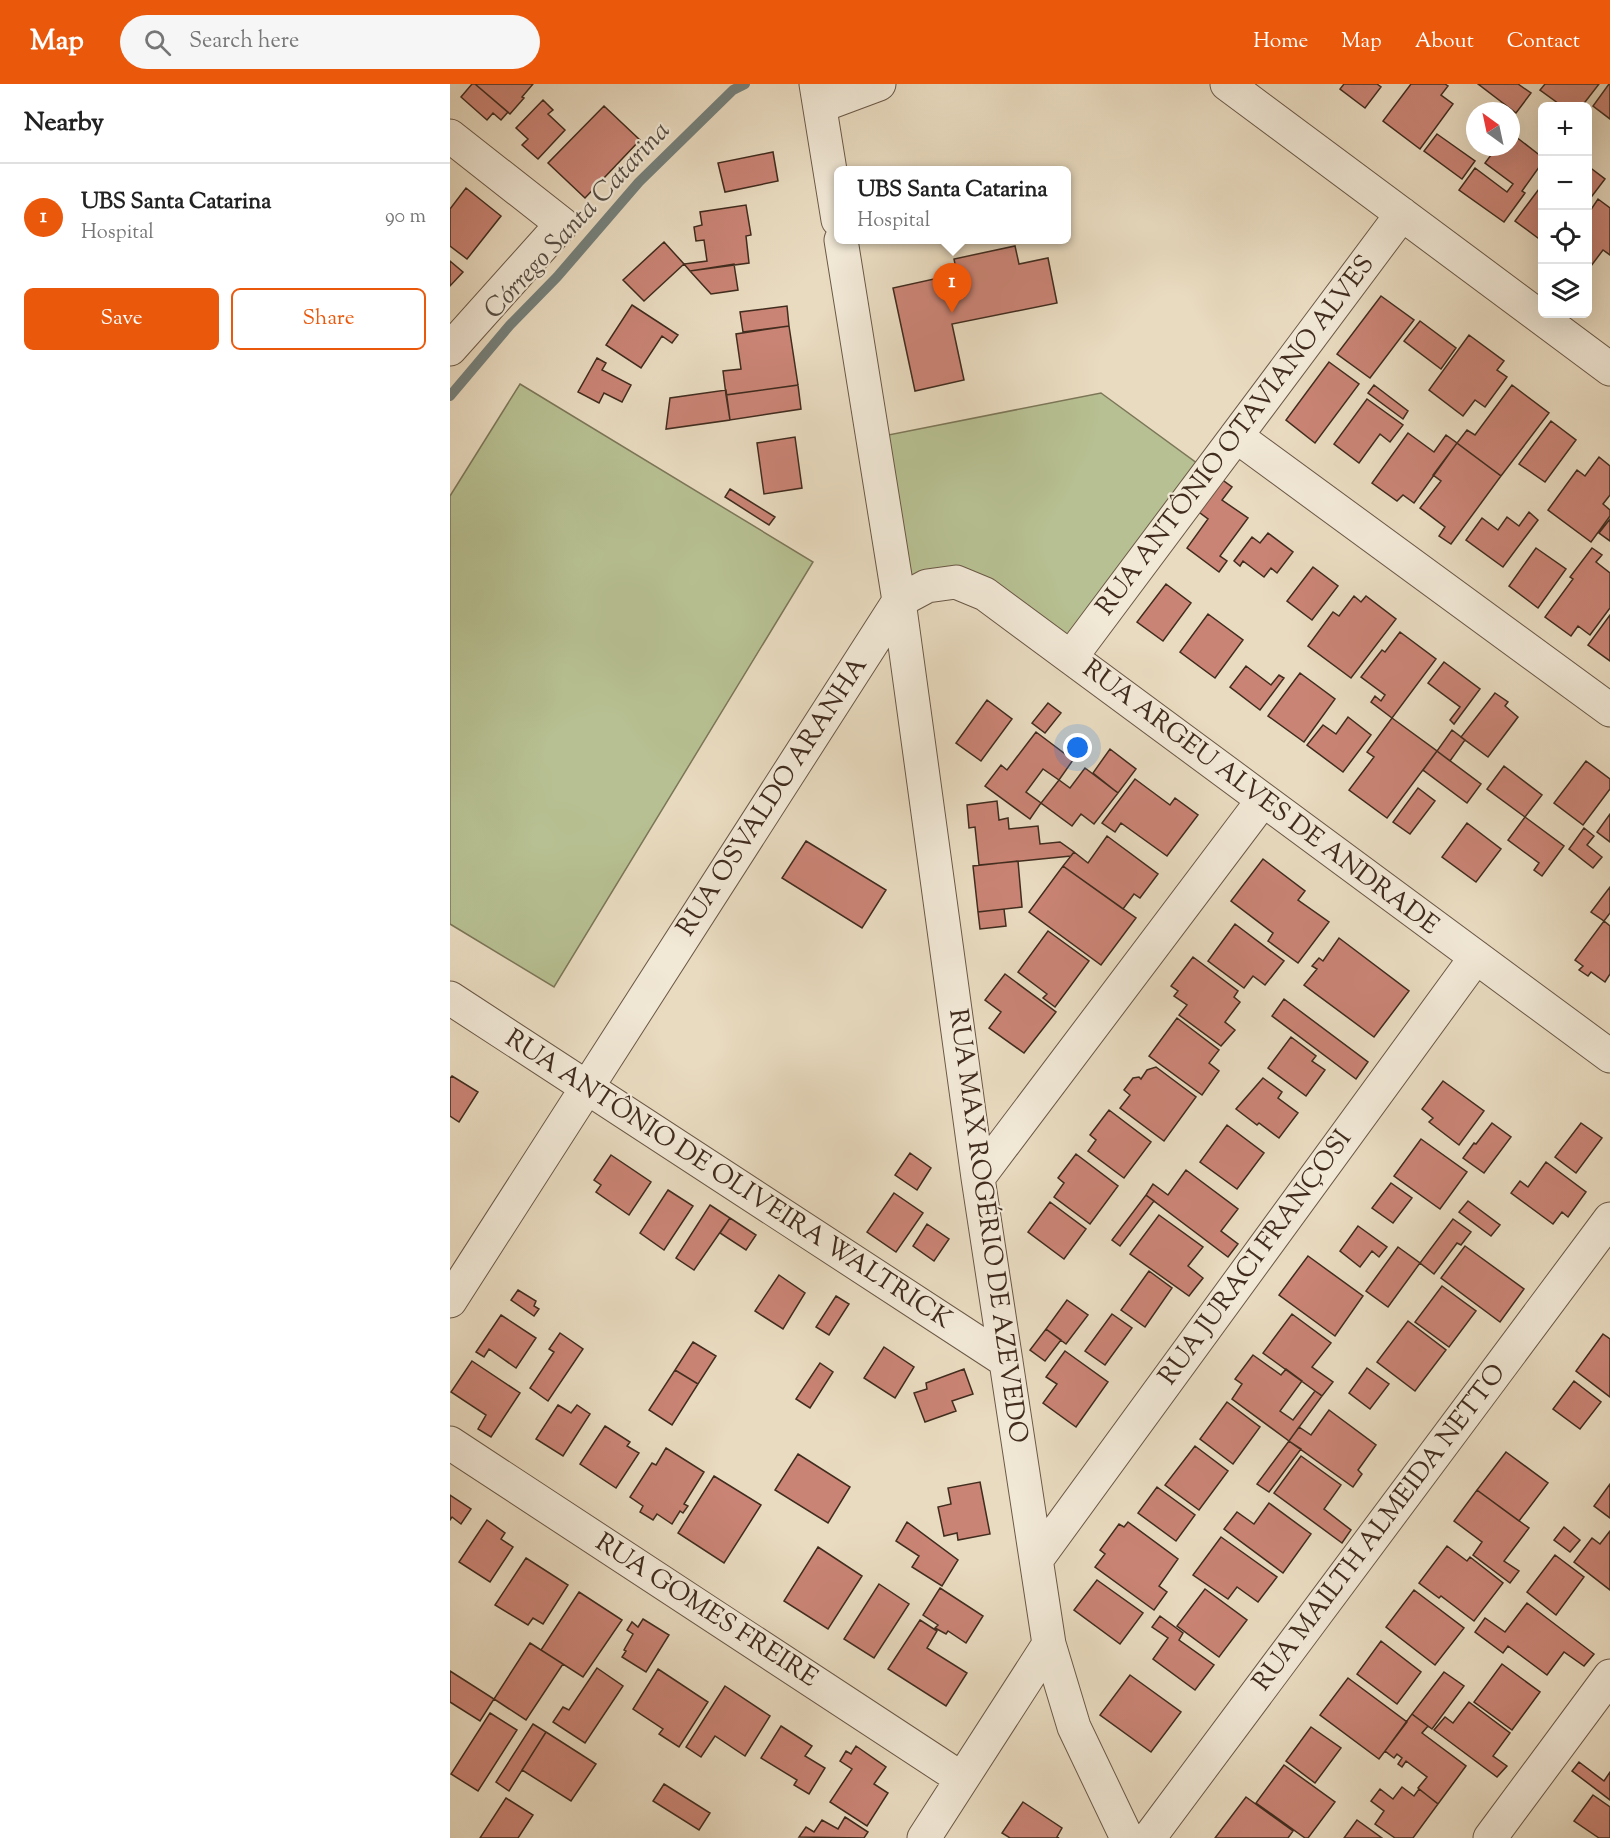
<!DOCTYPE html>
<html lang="en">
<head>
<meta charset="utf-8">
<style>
  body { margin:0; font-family:"Sorts Mill Goudy",serif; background:#f6f6f6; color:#222 }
  .controls { position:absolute; right:18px; top:18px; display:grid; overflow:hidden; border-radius:9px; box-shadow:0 6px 24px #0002 }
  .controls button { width:54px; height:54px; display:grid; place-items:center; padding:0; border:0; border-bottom:2px solid #e0e0e0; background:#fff; color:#222; font:30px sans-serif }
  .compass { position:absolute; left:1016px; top:18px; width:54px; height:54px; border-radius:50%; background:#fff; box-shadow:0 6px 24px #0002; rotate:327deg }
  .you { position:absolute; left:628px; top:664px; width:21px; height:21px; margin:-15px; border:4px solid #fff; border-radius:50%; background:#1a73e8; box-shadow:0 0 0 9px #1a73e833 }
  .badge { display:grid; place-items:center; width:39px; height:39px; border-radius:50%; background:#ea580c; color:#fff; font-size:20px; font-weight:700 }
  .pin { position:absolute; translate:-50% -50px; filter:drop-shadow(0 2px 3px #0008) }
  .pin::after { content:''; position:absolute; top:32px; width:21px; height:18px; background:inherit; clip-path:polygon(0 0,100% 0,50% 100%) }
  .popup { position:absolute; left:384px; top:82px; width:237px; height:78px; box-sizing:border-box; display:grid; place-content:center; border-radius:9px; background:#fff; filter:drop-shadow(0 2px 4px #0005); font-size:20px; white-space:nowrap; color:#767676 }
  .popup b { font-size:22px; color:#222 }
  .popup::after { content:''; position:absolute; left:50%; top:100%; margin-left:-12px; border:12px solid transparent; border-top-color:#fff }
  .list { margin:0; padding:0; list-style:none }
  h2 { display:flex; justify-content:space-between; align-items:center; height:78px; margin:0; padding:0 24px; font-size:26px }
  h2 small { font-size:20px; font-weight:400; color:#767676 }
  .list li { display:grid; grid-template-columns:39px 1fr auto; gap:18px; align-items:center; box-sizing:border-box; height:108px; padding:0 24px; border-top:2px solid #e0e0e0 }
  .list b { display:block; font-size:22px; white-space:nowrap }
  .list p { margin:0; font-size:20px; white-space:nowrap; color:#767676 }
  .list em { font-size:20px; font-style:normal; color:#767676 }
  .actions { display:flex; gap:12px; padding:18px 24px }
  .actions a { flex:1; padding:14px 0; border:2px solid #ea580c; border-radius:9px; text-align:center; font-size:21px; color:#ea580c }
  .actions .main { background:#ea580c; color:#fff }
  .icon { flex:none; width:33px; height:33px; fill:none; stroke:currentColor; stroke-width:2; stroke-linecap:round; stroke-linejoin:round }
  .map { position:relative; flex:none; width:1160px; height:1754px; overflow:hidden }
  header { display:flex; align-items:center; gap:36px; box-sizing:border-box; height:84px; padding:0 30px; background:#ea580c; color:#fff }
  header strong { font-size:28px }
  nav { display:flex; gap:33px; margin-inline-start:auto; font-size:21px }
  .search { width:420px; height:54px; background:#f6f6f6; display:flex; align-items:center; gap:15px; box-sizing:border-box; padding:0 21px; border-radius:33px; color:#767676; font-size:22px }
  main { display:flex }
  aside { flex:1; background:#fff }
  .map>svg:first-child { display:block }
</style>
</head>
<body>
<header>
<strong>Map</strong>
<div class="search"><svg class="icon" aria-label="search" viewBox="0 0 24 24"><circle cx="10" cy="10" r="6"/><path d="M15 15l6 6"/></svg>Search here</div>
<nav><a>Home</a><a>Map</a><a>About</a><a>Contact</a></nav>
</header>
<main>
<aside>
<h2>Nearby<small></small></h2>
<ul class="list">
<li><span class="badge">1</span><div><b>UBS Santa Catarina</b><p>Hospital</p></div><em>90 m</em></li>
</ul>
<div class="actions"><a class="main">Save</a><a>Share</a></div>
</aside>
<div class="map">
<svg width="1160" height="1754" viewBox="0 0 1160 1754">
  <rect width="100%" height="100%" fill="#e9dbc0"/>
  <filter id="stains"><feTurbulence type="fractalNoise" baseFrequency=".00333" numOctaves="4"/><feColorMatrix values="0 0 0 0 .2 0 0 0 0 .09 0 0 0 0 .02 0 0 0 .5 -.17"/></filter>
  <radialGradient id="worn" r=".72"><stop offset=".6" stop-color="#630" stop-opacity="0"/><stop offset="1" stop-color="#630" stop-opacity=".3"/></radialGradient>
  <path fill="#b7c092" stroke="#7c7658" stroke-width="1.5" d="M70,300l293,178 -259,425 -104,-63v-428z
    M651,309l108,79 -138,185 -86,-63 -86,7 -26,-163z"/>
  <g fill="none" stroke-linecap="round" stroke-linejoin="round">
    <path stroke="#76817c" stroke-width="10" d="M0,312l60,-71 47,-48 82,-95 94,-92 12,-6"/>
  </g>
  <path fill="#ca8475" stroke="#412c1e" stroke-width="1.5" d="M22,0h3l33,28 -7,8 -8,-7 -6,7 -26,-23z
    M25,0h58l-11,13 2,1 -14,16z
    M894,0h33l4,3 -16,21 -25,-19z
    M961,0h34l3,2 -7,9 12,9 -33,45 -37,-28z
    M1028,0h40l13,9 -15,20z
    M1095,0h54l-17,22h-20l-22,-16z
    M1159,0h1v35l-17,-13z
    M93,16l10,10 -5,4 17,16 -27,29 -16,-14 6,-6 -12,-11z
    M154,22l36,34 -55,58 -37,-35z
    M1061,49l31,24v6l-20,28 3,2 -21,29 -45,-32 16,-22 32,24 6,-8 -28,-21 12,-16h14z
    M987,50l38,27 -13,18 -38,-28z
    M323,68l5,29 -53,11 -7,-29z
    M1138,82l17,13 -16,21 -1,-2z
    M1092,101v56l-27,-20z
    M16,104l35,28 -34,43 -17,-13v-37z
    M1148,115l12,9v47l-7,-5 -15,20v-56z
    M296,121l5,30 -5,1 3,27 -59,8 -6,-7 23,-3 -3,-21 -8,1 -2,-14 8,-2 -2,-13z
    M214,158l20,22 -40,37 -21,-21z
    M565,162l4,18 29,-6 9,45 -105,21 12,56 -49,11 -22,-103 64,-14 -3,-15z
    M0,177l13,11 -13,14z
    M284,180l4,26 -27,4 -21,-23z
    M931,212l33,24 -44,58 -33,-24z
    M182,221l46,30 -6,8 -10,-7 -21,32 -35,-23z
    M337,222l2,20 -46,6 -3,-20z
    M970,237l36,27 -15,21 -37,-28z
    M339,242l9,59 -72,10 -3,-24 18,-2 -5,-35z
    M1019,251l35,26 -7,9 10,7 -22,30 -10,-7 -12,16 -34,-26z
    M147,274l9,5 -4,7 29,15 -9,17 -18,-9 -5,10 -21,-11z
    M879,278l30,22 -44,59 -29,-23z
    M348,301l3,24 -71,11 -4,-25z
    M924,301l34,26 -5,8 -35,-26z
    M1062,301l37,28 -48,63 -44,-33 10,-13 8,5z
    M276,306l4,30 -64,9 4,-31z
    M917,315l36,26 -13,17 -10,-8 -21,29 -25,-19z
    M1101,337l25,19 -31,42 -26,-18z
    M958,349l26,19 12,-17 11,8 -43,60 -11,-8 -6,6 -25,-18z
    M345,353l7,51 -38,6 -7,-51z
    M1007,359l44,33 -50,68 -12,-8 6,-9 -25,-19 21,-27 -8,-6z
    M1149,373l11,9v29l-7,9 7,6v6l-19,26 -43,-32 29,-40 8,6z
    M767,392l15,11 -10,13 26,18 -28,38 7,5 -8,11 -32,-24 21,-29 -16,-12z
    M280,405l45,28 -6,8 -44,-28z
    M1079,428l9,8 -35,47 -37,-27 16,-22 16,12 9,-13 12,9z
    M1160,435v22l-11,-8z
    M818,449l25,19 -16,21 -6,-5 -7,9 -21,-16 -3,5 -6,-5 18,-24 8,6z
    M1086,464l30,21 -28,39 -29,-22z
    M1142,464l10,7 -6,7 14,11v35l-20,27 -12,-9 -7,10 -26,-19 28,-38 -3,-2z
    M863,483l25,19 -26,34 -25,-19z
    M716,500l25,19 -28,38 -26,-19z
    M904,512l7,6 5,-6 30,23 -45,59 -43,-32 25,-34 6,4z
    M758,530l35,26 -28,38 -35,-26z
    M1160,531v46l-22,-16z
    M950,548l36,27 -44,59 -21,-16 4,-6 6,5 4,-6 -24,-18 21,-27 3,2z
    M994,578l36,27 -26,35 -4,-4 10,-13 -32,-24z
    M796,582l25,19 8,-10 5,3 -24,32 -30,-23z
    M850,589l35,26 -31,43 -36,-26z
    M1045,609l13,9 -3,4 13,11 -30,40 -27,-20z
    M537,616l25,19 -31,42 -25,-18z
    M598,619l13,10 -16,20 -13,-10z
    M898,633l23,18 -28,37 -36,-27 16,-20 13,9z
    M942,634l45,33 -50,67 -38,-28 25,-33 -7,-5z
    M1002,646l13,10 -15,21 -13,-10z
    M586,648l37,28 -14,20 -16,-11 -17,23 15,11 -11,16 -45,-33 16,-21 6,5z
    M660,665l26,20 -18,24 -25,-20z
    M987,667l44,33 -14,19 -44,-33z
    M1136,677l24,18v10l-27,36 -29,-22z
    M1054,682l38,29 -17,22 -38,-28z
    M635,684l33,25 -24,31 -13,-10 -9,12 -31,-23 18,-23 11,8z
    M685,695l35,26 5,-7 23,17 -31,41 -46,-33 -6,9 -13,-9z
    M968,704l17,13 -25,33 -17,-12z
    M547,717l2,19 9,-2 1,11 29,-3 2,18 20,-2 14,10 -3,4 -92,9 -4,-38 -6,1 -2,-23z
    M1160,730v28l-13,-10z
    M1075,733l39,29 -22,30 -8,-6 5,-7 -31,-23z
    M1017,739l34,26 -25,33 -34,-25z
    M1134,744l10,8 -7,9 15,12 -9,11 -24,-19z
    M657,752l51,38 -18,24 -6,-4 -11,15 -60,-43 11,-14 14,11z
    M356,757l80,49 -24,38 -80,-50z
    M813,775l42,32 -7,9 31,22 -31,41 -30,-22 5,-8 -42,-32z
    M568,777l4,46 -44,5 -5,-46z
    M613,782l73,52 -35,47 -72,-53z
    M1160,803v26l-6,8 -13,-9z
    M554,825l2,17 -26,3 -2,-17z
    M1154,837l6,5v48l-5,8 -14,-10 -3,4 -9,-6 4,-4 -8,-6z
    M785,840l49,37 -19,24 -12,-9 -9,12 -36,-27z
    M598,847l41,30 -34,46 -12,-9 4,-4 -29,-22z
    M889,854l70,53 -35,46 -70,-52 13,-16 -5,-3 7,-8 4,3z
    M743,873l45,34 -4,6 6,5 -15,20 10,8 -14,16 -42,-31 8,-10 -13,-9 4,-5 -7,-5z
    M555,890l51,38 -32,41 -35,-25 12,-16 -16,-12z
    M834,915l84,63 -12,17 -84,-63z
    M727,934l42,32 -10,13 10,8 -17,24 -53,-39z
    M841,953l25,19 -4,5 13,9 -19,26 -38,-28z
    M706,983l40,30 -32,44 -44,-33 10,-13 -6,-5 9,-12 6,-1 2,2 6,-9z
    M2,992l26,16 -19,30 -9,-6v-38z
    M813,994l19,14 -4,6 20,15 -19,25 -20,-15 -2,2 -21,-16z
    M993,997l41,30 -25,34 -30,-23 4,-4 -11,-9z
    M659,1026l42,32 -27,36 -36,-27 8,-11 -6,-5z
    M1042,1039l19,14 -27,36 -21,-15 11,-15 2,1z
    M1131,1039l21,15 -26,35 -21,-16z
    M777,1041l37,28 -27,36 -37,-27z
    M971,1055l46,33 -27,37 -46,-33z
    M460,1069l21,15 -14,22 -22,-15z
    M626,1070l42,32 -28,38 -36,-27 10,-14 -6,-5z
    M161,1071l40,27 -22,33 -33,-23 5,-7 -7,-5z
    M1096,1078l40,30 -18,25 -6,-5 -9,12 -42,-31 9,-12 8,6z
    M736,1086l52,39 -17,22 17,13 -10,13 -82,-62 7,-11 15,11z
    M941,1099l21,15 -19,25 -21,-15z
    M218,1106l25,16 -29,44 -24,-17z
    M444,1109l29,20 -27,39 -29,-20z
    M696,1111l8,6 -34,45 -8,-6z
    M1018,1117l32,24 -9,11 -32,-24z
    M600,1118l36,27 -22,30 -36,-27z
    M260,1121l20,13 -36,52 -18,-12z
    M709,1131l44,32 -15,19 15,12 -14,18 -59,-42z
    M280,1134l26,17 -10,15 -26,-17z
    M1003,1135l18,13 -10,13 -4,-2 -23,31 -14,-11z
    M477,1140l22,15 -15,22 -21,-15z
    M908,1142l29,21 -8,10 -7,-6 -12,16 -20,-16z
    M1015,1162l59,43 -24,33 -59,-44z
    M948,1163l22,16 -32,44 -22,-16z
    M858,1172l55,40 -28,40 -56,-41z
    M699,1187l23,17 -27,39 -24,-17z
    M329,1191l26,18 -22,36 -28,-18z
    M992,1202l34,25 -27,36 -34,-25z
    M68,1206l18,11 -2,5 5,3 -5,7 -23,-16z
    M386,1212l13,8 -20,31 -13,-8z
    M617,1216l21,15 -22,29 -20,-15z
    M662,1230l20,14 -27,37 -20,-14z
    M842,1230l39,29 -19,24 21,15 -11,14 -59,-43z
    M51,1231l35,23 -20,30 -27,-19 -5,8 -8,-5z
    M958,1237l38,29 -31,41 -38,-29z
    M596,1245l15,11 -16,21 -15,-11z
    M110,1249l23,16 -35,52 -18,-13 24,-36 -5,-3z
    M1153,1250l7,5v58l-34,-26z
    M243,1258l23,14 -18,28 -23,-14z
    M434,1263l30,20 -19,31 -31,-20z
    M615,1267l43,31 -32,45 -33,-24 14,-19 -11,-7z
    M803,1271l28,20 5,-6 16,12 -22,30 13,9 22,-29 7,5 -33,45 -57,-42 10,-15 -7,-5z
    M22,1277l48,32 -29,44 -13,-8 8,-14 -35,-23z
    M370,1279l13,9 -23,36 -14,-9z
    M917,1284l22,16 -19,25 -21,-16z
    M514,1285l9,25 -21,7 4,10 -31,11 -11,-29 13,-4 -1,-6z
    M225,1286l23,14 -26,41 -23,-15z
    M1124,1297l27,21 -21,27 -27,-20z
    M777,1318l33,25 -27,37 -33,-25z
    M108,1321l13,8 6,-8 13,9 -27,42 -27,-17z
    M879,1326l47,35 -18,25 4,4 -9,13 -64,-46 10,-14 12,8z
    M155,1342l25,16 -3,4 12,7 -23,35 -36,-24z
    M839,1357l12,8 -32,43 -12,-8z
    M745,1362l33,25 -29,39 -34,-25z
    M216,1364l38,24 -20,32 4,2 -5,7 -3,-2 -8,13 -15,-10 -4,6 -13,-8 3,-6 -13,-9 22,-34 4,2z
    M1056,1368l42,31 -29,38 -42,-31z
    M348,1370l52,33 -22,36 -53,-33z
    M851,1372l40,29 -17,24 27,21 -9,13 -68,-50z
    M264,1392l47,29 -37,58 -46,-30z
    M530,1398l10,52 -32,6 -1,-7 -13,3 -6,-29 13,-3 -3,-16z
    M1160,1400v34l-16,-12z
    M707,1403l38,28 -19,26 -38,-28z
    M1027,1406l52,38 -25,33 15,10 -9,12 -37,-28 9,-13 -28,-21z
    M0,1411l21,14 -10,15 -9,-7 -2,3z
    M819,1419l42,31 -28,39 -59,-44 13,-17 17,12z
    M37,1436l18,13 -4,6 12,8 -23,35 -31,-20z
    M457,1438l51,38 -16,26 -30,-19 7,-11 -23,-15z
    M678,1438l50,37 -19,27 8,6 -13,18 -59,-43 10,-13 -5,-4 19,-26 5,3z
    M1114,1443l16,13 -10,12 -16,-12z
    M1160,1447v59l-36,-28 18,-24 8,6z
    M771,1453l56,40 -19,25 -21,-15 -9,12 -35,-24z
    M997,1462l20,15 3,-4 33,26 -29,38 -33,-25 -2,2 -20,-15z
    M368,1463l44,29 -34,53 -44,-28z
    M1105,1471l29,22 -28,38 -29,-23z
    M76,1474l42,27 -25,39 -10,-6 -5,7 -33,-20z
    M647,1496l46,33 -23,31 -46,-34z
    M429,1500l30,20 -35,54 -30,-19z
    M490,1504l43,28 -17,27 -18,-12 -2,3 -11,-6 3,-3 -15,-10z
    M755,1505l42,31 -28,37 -42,-31z
    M964,1506l50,38 -29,37 -49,-38z
    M129,1508l43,28 -39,57 -42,-27z
    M1077,1519l67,51 -10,12 -20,-14 -17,23 -39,-29 -5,7 -28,-21 10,-14 20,14z
    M710,1532l23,17 -4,7 35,25 -19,25 -42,-31 15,-21 -16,-11z
    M193,1535l26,16 -23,37 -24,-15 4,-6 -2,-1 9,-16 -6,-4 5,-8 6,5z
    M470,1536l17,11 -10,17 40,25 -21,33 -58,-37z
    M931,1557l40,31 -24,32 -40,-30z
    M80,1559l33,21 -37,56 -32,-21z
    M1052,1580l38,28 -28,38 -38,-28z
    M147,1584l26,18 -38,57 -32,-21 10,-15 6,3z
    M208,1585l50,33 -29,45 -20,-13 4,-5 -30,-20z
    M0,1587l44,28 -14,22 -30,-19z
    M994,1588l20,14 -32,43 -20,-15z
    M680,1591l51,37 -30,40 -51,-37z
    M898,1594l59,44 -28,37 -59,-44z
    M275,1602l45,30 -25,40 -30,-20 -14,21 -15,-10z
    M1019,1618l41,31 -17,23 14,10 -10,11 -63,-47 11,-13 8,6z
    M40,1629l27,17 -39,61 -27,-17z
    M962,1630l16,12 -6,7 44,33 -28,38 -20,-16 9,-11 -21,-16 -4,6 -4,-3 4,-6 -5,-4 -3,4 -9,-7z
    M83,1640l13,8 -37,59 -13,-9z
    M331,1642l31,20 -7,10 20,12 -16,26 -15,-9 3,-5 -36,-22z
    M861,1643l30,21 -26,35 -29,-22z
    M96,1648l50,32 -25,37 -49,-31z
    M406,1662l30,21 -12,17 14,9 -21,33 -37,-24 22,-33 -12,-8 6,-10 5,3z
    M1129,1678l25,19 6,-9v28l-38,-29z
    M834,1681l51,37 -27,36h-3l-49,-35z
    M214,1700l46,29 -11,17 -46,-29z
    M952,1703l12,9 5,-7 19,15 -25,34h-18l-20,-14 9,-13 -13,-10 9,-12 13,10z
    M1143,1711l17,12v31h-11l-25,-17z
    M796,1713l47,34 -5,7h-73z
    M56,1714l27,17 -15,23h-38z
    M573,1718l39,26 -5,9 2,1h-49l-8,-5z
    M395,1733l23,15 -4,6 -65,-1 7,-10 8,5 8,-12 16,9z
    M907,1736l25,18h-38z"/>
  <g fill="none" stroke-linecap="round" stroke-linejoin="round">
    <defs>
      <path id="street" d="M366,0l22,136
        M777,0l383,285
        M370,22l59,-22
        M0,52l112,88 -112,125
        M391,156l58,361 79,577 71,466 25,83 53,111
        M786,352l374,274
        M621,573l331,-443
        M0,914l556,363
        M528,1094l285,-378
        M0,1217l449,-700 28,-15 29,-4 29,12 625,462
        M0,1359l512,336
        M587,1475l439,-602
        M474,1754l125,-194
        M699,1754l461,-619
        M1040,1754l120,-162"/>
    </defs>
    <use href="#street" stroke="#6b5846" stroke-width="35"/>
    <use href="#street" stroke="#f1e8d6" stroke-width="33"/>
  </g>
  <g text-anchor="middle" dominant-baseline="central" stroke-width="4.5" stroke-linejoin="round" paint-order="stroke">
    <g font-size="26" fill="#412c1e" stroke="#f1e8d6">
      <text transform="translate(786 352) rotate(-53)">RUA ANTÔNIO OTAVIANO ALVES</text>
      <text transform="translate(323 713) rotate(-57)">RUA OSVALDO ARANHA</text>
      <text transform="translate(810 714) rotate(37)">RUA ARGEU ALVES DE ANDRADE</text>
      <text transform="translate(278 1096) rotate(33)">RUA ANTÔNIO DE OLIVEIRA WALTRICK</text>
      <text transform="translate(537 1142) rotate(82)">RUA MAX ROGÉRIO DE AZEVEDO</text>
      <text transform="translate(806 1174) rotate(-54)">RUA JURACI FRANÇOSI</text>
      <text transform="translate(930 1444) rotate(-53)">RUA MAILTH ALMEIDA NETTO</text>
      <text transform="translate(256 1527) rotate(33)">RUA GOMES FREIRE</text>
    </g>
    <g font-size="27" font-style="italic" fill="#574f45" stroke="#f1e8d6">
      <text transform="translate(128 137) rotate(-47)">Córrego Santa Catarina</text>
    </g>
  </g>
  <rect width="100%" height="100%" filter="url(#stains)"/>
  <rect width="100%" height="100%" fill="url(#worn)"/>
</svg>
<div class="controls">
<button>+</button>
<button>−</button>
<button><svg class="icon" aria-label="locate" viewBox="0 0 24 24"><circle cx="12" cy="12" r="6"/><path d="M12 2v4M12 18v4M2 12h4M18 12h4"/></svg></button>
<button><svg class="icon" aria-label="layers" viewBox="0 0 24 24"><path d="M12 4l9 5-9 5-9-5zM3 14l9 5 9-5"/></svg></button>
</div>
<svg class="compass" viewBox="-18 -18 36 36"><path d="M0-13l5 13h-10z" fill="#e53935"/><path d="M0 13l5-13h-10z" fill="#767676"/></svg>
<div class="you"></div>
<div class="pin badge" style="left:502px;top:229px">1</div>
<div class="popup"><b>UBS Santa Catarina</b>Hospital</div>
</div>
</main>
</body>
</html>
